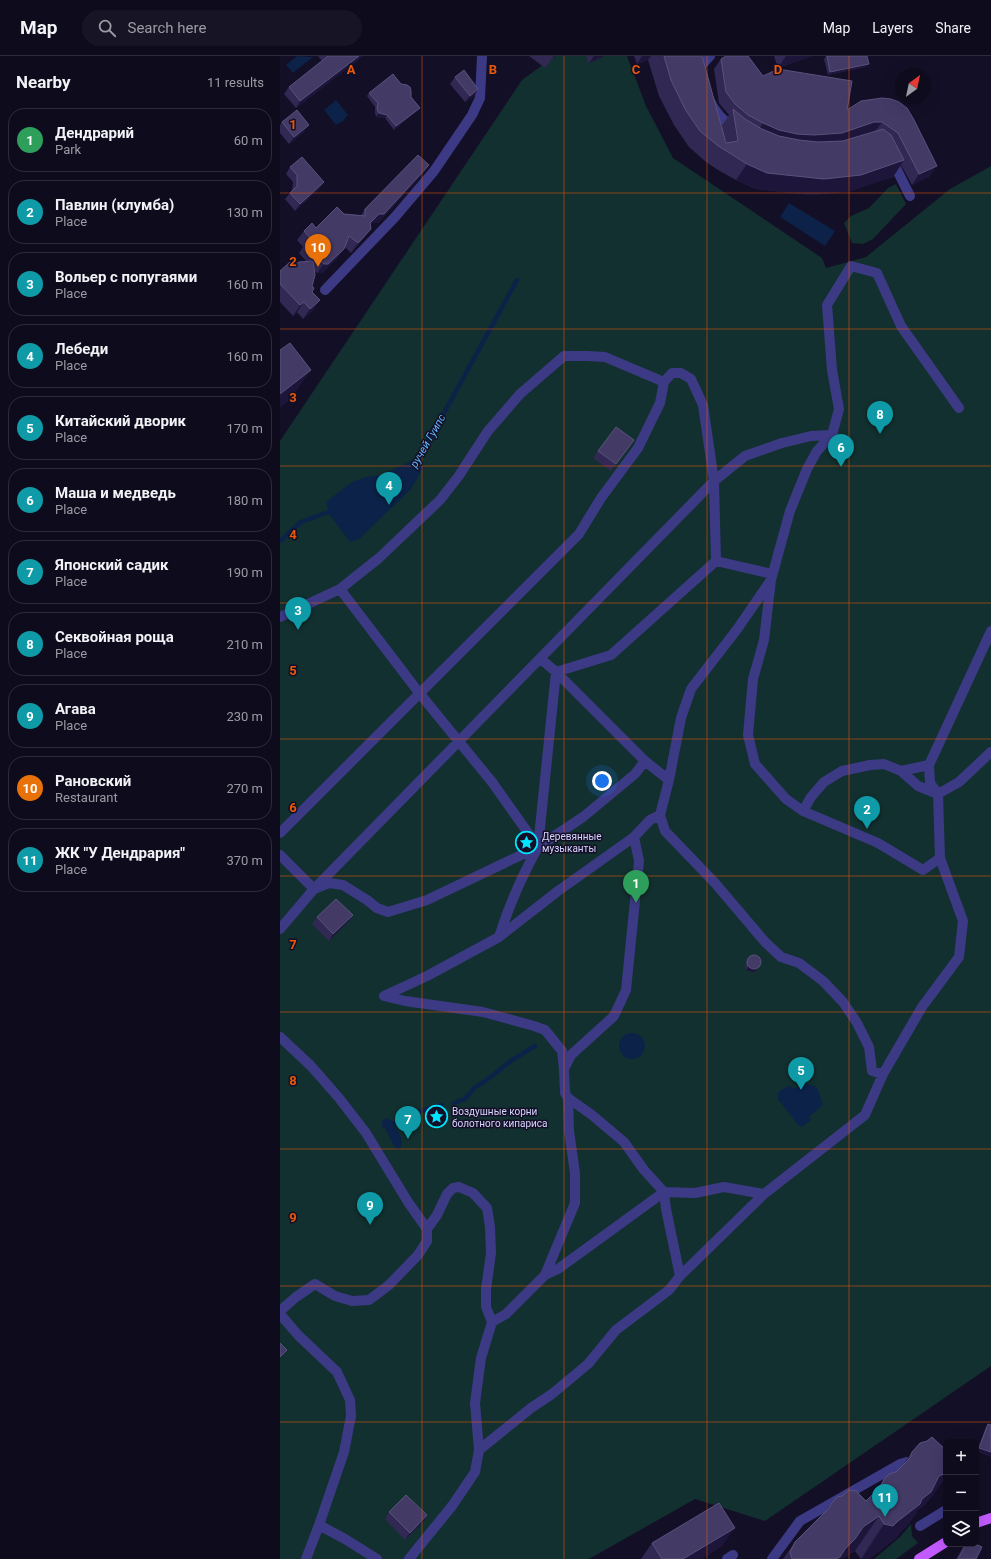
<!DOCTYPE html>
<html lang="en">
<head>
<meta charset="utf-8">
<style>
  body { margin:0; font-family:Roboto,sans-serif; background:#171425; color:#f1f3f6 }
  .controls { position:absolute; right:12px; bottom:12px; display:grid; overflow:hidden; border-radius:8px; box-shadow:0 4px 16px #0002 }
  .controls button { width:36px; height:36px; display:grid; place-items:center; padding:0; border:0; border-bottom:1px solid #2e2b3b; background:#0e0b1c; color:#f1f3f6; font:20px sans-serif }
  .compass { position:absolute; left:615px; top:12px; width:36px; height:36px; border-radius:50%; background:#0e0b1c; box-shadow:0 4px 16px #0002; rotate:33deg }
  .you { position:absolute; left:322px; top:725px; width:14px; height:14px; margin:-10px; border:3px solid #fff; border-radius:50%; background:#1a73e8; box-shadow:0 0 0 6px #1a73e833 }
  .badge { display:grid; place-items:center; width:26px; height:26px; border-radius:50%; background:#00e5ff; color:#fff; font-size:13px; font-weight:700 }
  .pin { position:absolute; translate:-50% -33px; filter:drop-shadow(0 1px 2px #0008) }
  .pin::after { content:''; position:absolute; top:21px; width:14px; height:12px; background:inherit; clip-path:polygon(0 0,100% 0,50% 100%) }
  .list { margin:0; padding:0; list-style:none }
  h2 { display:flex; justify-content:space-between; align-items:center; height:52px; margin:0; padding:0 16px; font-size:17px }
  h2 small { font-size:13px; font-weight:400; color:#9b9ba3 }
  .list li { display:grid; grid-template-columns:26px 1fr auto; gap:12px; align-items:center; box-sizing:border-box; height:64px; margin:0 8px 8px; padding:0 8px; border:1px solid #2e2b3b; border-radius:16px }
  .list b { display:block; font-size:15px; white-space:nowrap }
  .list p { margin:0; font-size:13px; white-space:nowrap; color:#9b9ba3 }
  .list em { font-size:13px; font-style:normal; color:#9b9ba3 }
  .icon { flex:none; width:22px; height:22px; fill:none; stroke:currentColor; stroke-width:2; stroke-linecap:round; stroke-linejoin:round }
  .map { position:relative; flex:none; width:711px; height:1503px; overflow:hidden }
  header { display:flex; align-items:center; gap:24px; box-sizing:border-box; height:56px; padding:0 20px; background:#0e0b1c; border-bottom:1px solid #2e2b3b }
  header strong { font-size:19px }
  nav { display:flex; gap:22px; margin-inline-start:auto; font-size:14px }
  .search { width:280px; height:36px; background:#171425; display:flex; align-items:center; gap:10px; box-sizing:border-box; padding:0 14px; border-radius:22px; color:#9b9ba3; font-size:15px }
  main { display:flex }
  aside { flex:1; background:#0e0b1c }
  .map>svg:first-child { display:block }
</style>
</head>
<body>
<header>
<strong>Map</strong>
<div class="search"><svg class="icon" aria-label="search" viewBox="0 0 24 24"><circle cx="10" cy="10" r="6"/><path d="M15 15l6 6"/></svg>Search here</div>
<nav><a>Map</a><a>Layers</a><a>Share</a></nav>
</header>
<main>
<aside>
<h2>Nearby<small>11 results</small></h2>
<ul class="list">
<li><span class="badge" style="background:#2e9e5b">1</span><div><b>Дендрарий</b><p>Park</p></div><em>60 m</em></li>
<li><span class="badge" style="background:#0f9aa8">2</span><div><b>Павлин (клумба)</b><p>Place</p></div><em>130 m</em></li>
<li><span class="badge" style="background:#0f9aa8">3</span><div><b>Вольер с попугаями</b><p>Place</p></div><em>160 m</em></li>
<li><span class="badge" style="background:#0f9aa8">4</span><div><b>Лебеди</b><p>Place</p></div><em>160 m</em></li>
<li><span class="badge" style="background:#0f9aa8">5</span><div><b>Китайский дворик</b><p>Place</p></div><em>170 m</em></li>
<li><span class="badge" style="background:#0f9aa8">6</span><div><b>Маша и медведь</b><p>Place</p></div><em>180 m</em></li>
<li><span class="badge" style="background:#0f9aa8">7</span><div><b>Японский садик</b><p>Place</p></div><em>190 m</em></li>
<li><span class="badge" style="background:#0f9aa8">8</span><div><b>Секвойная роща</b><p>Place</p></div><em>210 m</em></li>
<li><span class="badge" style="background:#0f9aa8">9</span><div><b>Агава</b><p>Place</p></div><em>230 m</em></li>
<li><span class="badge" style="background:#e8710a">10</span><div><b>Рановский</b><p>Restaurant</p></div><em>270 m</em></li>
<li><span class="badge" style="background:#0f9aa8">11</span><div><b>ЖК &quot;У Дендрария&quot;</b><p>Place</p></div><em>370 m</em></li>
</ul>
</aside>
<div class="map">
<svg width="711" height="1503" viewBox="0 0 711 1503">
  <rect width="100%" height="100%" fill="#130f26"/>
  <path fill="#12302f" d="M275,0h72l19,50 27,52 149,100 4,10 40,-11 84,-68 41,-23v1200l-226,155 -70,-22 -106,60h-309v-1118l242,-361z
    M616,128l10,20 -33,35 -10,5 -11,-1 -8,-20 7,-7 18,-8 19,-20z
    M631,1468l1,12 6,7 -22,16h-22l26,-22z"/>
  <path fill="#0c2248" d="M17,0l16,1 -20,16 -7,-8z
    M56,44l12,15 -4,4 1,1 -9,5 -12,-15z
    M509,147l46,28 -10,15 -45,-29z
    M135,403l7,2 1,7 -12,21 -52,50 -9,3 -21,-28 -3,-12 26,-20 14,-5 16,-2z
    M339 990a13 13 0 1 1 26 0a13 13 0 1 1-26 0Z
    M523,1027l14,4 6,18 -14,12 2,3 -9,7 -4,-2 -20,-26v-7l12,-7 2,3 8,-1z
    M107,1062l9,5v5c5,7 8,13 4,21h-4c-3,-5 -9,-16 -11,-21l-3,-1v-6z"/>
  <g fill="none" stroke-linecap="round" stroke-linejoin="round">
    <path stroke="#0c2248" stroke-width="4.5" d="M136,408l101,-184
      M0,485l21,-19 33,-12
      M174,1047l11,-4 10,-12 9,-5 28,-22 23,-14
      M116,1067l25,-12 21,-6"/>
    <path stroke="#3d3a85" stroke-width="10" d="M421,17l-1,-6 10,-11
      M430,45c5,11 15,21 25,28
      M611,102l19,38
      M45,234l70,-73 39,-46 38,-56 8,-17 2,-42
      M491,524l-7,60 -11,39 -5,56 7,29 31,35 17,12 75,32 45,27 17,-12
      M60,533l80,105 72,88 46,65c-16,29 -29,58 -39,90
      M0,561l60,-28 39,-31 61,-58 18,-23 30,-46 32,-37 44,-38h23l18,1 59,25
      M365,705l-89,-89 55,-17 105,-94 56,13
      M621,715l28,-6
      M658,738l-8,-11 -1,-18 62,-134
      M523,755l8,-14 13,-15 18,-11 28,-6 14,-1 17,7 17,15 20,8
      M0,777l299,-299 22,-36 37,-50 22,-45 4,-21 8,-9h9l10,6 12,26 11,76 2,80
      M258,791l18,-175 -15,-13
      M0,799l34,34 15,-6 14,2 24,15 10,8 11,4 39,-12 111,-53 45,-30 52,-43 10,-13 24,19
      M0,873l34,-40 400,-408 31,-25 37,-13 29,-7 21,-1
      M104,940l43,-20 72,-39 59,-46 76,-54
      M104,940l21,5 78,11 51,14 11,4 17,21 2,18
      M0,981l31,29 28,32 27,35 42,69 19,27v12l-9,14 -29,30 -20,15 -17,1 -17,-5 -20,-12 -19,13 -16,14
      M603,1018l-11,-3 -3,-24 -12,-24 -14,-21 -20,-21 -24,-18 -18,-6 -16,-15 -50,-59 -50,-52 -5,-16 9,-35 12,-62 10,-29 47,-61 33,-48 19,-69 17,-42 10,-18 15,-16 7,-26 -7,-39 -5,-65 24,-39 26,7 24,53 58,82
      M147,1173l10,-14 10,-21 6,-6 6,-1 14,6 14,15 3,19 1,26 -5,36v18l6,15 -11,36 -6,45 4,47
      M265,1219l13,-6 106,-77 -20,-22 -20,-28 -32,-27 -24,-17
      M400,1220l84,-82
      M0,1258l18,21 39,37 13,28 1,16 -7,36 -25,73 -13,34
      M212,1266l14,-8 39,-39 30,-72v-30l-6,-42 -1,-33 -3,-5 -1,-24 7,-14 43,-39 12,-26 13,-129 -5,-24 16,-17 10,-5
      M39,1469l26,14 32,20
      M640,1470l26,-16
      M129,1503l43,-53 23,-34 4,-22 52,-42 21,-14 36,-30 28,-34 53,-40 11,-14 -14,-67 -2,-17 31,1 29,-6 40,7 101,-79 18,-41 39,-67 37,-50 4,-36 -23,-63 -2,-64 21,-12 32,-30
      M447,1503l6,-4
      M492,1503l28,-38 100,-57 7,-2 10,2"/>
    <path stroke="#c25bff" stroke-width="10" d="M696,1467l15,-5
      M639,1503l27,-17"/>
  </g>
  <path fill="#312854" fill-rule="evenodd" d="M38,0h45l-67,52 -12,-14 5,-7 33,-26z
    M249,0h25l-9,12z
    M306,0h19l-16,7z
    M354,0h68l20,72v-2l7,-11 -10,-12 -5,-34 7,-10 126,51 35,-12 48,78 -18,9 -11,-20 -8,12 -43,14 -38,4 -56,-6 -20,-9 -18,-10 -12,-8 -17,-15 -15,-22 -15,-29 -11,-36 -11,4zM587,77h4l-28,8z
    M494,0h38l-34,12z
    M546,0h41l-1,11 -38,8 -4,-16z
    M175,21l23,12 -4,7 -9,6 -15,-18z
    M121,28l19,24 -3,3 -23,19 -9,-12 -9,-1 -1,-4v-6l-8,-11 2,-3z
    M2,66l22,10 -15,12 -9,-11v-8z
    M149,109l-7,10 -44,48h-6l-1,2 -7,13 -13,15 -6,-6 -8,11 -15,15h-5l-3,-3 -2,16v6l8,8 -7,10 -10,9 -6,-7 -4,4 -13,-14v-31l26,-10 -7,-8 4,-6 -6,-7 7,-9 12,-3 28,-14 17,1 4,-6z
    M10,111l29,22 -24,22 -10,-12 5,-6 2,-3 1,-8 -7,-8z
    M354,384l-23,31 -18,-13 5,-7z
    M73,859l-5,7 -19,19 -17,-17 5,-7z
    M470,900l9,10 -2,4 -4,2 -7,-2 -1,-5z
    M708,1368l3,33 -14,-6 9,-24z
    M632,1396l22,42 -11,12 -4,3 -12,17 -6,5 -5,7 -22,17 -13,4 -6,-8 -13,8h-59l12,-17 29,-29 7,-9 35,-3 8,-8 10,-14 12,-7 5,-5z
    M109,1456l38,3 -4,7 -18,18 -20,-21z
    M372,1487l70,3 -21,13h-60z
    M685,1488h10l1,15h-20z"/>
  <path fill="#1d163a" d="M79,0h4l-67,52 4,-7z
    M314,0h11l-16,7z
    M362,0h9l-3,4 -11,4z
    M506,0h26l-34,12z
    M589,8l-3,3 -38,8 2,-3z
    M198,33l-4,7 -9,6 5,-6z
    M140,52l-3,3 -23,19 2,-4z
    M99,57l8,2 -2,3 -9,-1z
    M602,66l-8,11h-7l-32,10 -28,2 -51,-11 7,-11z
    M29,69l-5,7 -15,12 5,-7z
    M624,104l-11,17 -43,14 -38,4 -56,-6 -20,-9 11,-16z
    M149,109l-7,10 -44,48h-6l-8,10 6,-10 9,-9z
    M657,110l-7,10 -18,9 7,-11z
    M44,126l-5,7 -24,22 5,-7z
    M91,173l-7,9 -13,15 7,-10z
    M64,193l-7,9 -15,15h-5l7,-9z
    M40,244l-7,10 -10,9 7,-10z
    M24,246l-7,10 -4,4 7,-11z
    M31,314l-21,30 -10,8v-14z
    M73,859l-5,7 -19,19 4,-7z
    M469,910h10l-2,4 -4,2 -7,-2z
    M699,1392l12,4v5l-14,-6z
    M666,1417v4l-12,17 -11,12 -4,3 -12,17 -6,5 -5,7 -22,17 -4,4h-9l23,-35 55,-48z
    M147,1459l-4,7 -18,18 5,-7z
    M599,1460l-24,35 -13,8h-6l27,-32z
    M455,1472l-13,18 -21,13h-18z"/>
  <path fill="#433a66" stroke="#5a527e" d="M48,0h31l-59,45 -11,-14z
    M384,0h38l24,87 12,-2 -5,-32 12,10 17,10 17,7 20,4 19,2 25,-1 40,-12 8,6 13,25 -43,15 -37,4 -57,-6 -20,-9 -30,-19 -17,-14 -15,-22 -14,-29z
    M446,0h22l15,20 15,-7 74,12 -5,29 14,-9 21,-3 9,1 8,3 8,6 6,10 24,48 -18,8 -21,-41 -16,-11h-8l-32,11 -28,2 -17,-1 -18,-4 -16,-7 -15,-8 -13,-11 -9,-12 -5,-33z
    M547,0h40l2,8 -39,8z
    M184,14l14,19 -8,7 -15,-19z
    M113,18l8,10 6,1 3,2 1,4v6l9,11 -24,18 -9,-11 -8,-2 -2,-4 1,-6 -9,-10z
    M17,54l12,15 -15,12 -12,-15z
    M138,99l11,10 -45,49h-5l-9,9 1,6 -13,14 -9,-7 -5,13 -16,15h-4l-19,-20 6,-5 -7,-8 8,-8 4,5 21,-21 7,7 21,2v-7z
    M22,101l22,25 -24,22 -10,-11 7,-7v-11l-7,-8z
    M33,205l2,14 -3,11 2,2 -2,4 8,8 -10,9 -6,-7 -4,3 -20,-21v-13l10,-9 3,4 6,-4z
    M10,287l21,27 -31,24v-44z
    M336,371l18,13 -18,24 -18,-13z
    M56,843l17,16 -20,19 -16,-17z
    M467 906a7 7 0 1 1 14 0a7 7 0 1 1-14 0Z
    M0,1287l7,7 -7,7z
    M708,1368l3,1v27l-12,-4z
    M652,1381l14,13v23l-7,3 -8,16 -9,7 -2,5 -22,17 -5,5 -9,-2 -5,-8 -16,11 -8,12 -10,10 -5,8 -4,2h-44l-2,-7 5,-10 34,-34 2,-4 6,-7 5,-1 7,-6 7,1 10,10 15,-15 3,-7 5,-5 7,-2 14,-14 2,-6 8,-9 7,-2z
    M126,1439l21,20 -17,18 -21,-21z
    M439,1447l16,25 -52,31h-21l-10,-16z
    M686,1488h9l7,3 -6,12h-18z"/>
  <path fill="none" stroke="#e8590c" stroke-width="1" stroke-opacity="0.55" d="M142,0v1503M284,0v1503M427,0v1503M569,0v1503M0,137h711M0,273h711M0,410h711M0,547h711M0,683h711M0,820h711M0,956h711M0,1093h711M0,1230h711M0,1366h711"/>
  <defs>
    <symbol id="sight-ring" viewBox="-11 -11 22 22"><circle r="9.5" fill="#130f26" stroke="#00e5ff" stroke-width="1.5"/><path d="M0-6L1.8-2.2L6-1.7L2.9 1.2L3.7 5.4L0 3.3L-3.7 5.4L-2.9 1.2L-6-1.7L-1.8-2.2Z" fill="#00e5ff"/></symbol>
  </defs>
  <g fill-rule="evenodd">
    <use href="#sight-ring" x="234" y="774" width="25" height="25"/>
    <use href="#sight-ring" x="144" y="1048" width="25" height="25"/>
  </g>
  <g text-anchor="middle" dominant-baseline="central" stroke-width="3" stroke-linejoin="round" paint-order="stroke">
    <g font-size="10" fill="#d9d4ff" stroke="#130f26" text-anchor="start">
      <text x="262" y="780">Деревянные<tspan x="262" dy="12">музыканты</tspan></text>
      <text x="172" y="1055">Воздушные корни<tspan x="172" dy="12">болотного кипариса</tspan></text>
    </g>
    <g font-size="11" font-style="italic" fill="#62b6ff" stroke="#130f26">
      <text transform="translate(148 385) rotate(-60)">ручей Гуипс</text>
    </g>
  </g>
  <g font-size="13" text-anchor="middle" font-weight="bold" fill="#e8590c" stroke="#130f26" stroke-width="3" stroke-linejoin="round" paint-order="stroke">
    <text x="71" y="18">A</text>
    <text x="213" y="18">B</text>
    <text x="356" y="18">C</text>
    <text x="498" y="18">D</text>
    <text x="13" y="73">1</text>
    <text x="13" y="210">2</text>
    <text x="13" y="346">3</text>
    <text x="13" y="483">4</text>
    <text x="13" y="619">5</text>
    <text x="13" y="756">6</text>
    <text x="13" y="893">7</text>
    <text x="13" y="1029">8</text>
    <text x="13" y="1166">9</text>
  </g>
</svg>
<div class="controls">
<button>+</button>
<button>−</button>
<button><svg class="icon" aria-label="layers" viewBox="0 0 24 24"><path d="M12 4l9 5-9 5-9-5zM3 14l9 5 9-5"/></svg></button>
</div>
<svg class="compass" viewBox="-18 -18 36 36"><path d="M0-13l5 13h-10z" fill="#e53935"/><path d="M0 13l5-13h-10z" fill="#9b9ba3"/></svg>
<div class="you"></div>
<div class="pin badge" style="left:356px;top:847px;background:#2e9e5b">1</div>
<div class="pin badge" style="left:587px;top:773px;background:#0f9aa8">2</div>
<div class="pin badge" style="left:18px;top:574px;background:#0f9aa8">3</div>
<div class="pin badge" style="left:109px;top:449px;background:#0f9aa8">4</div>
<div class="pin badge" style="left:521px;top:1034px;background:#0f9aa8">5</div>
<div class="pin badge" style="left:561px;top:411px;background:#0f9aa8">6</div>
<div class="pin badge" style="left:128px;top:1083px;background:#0f9aa8">7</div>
<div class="pin badge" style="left:600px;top:378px;background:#0f9aa8">8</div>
<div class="pin badge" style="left:90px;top:1169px;background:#0f9aa8">9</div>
<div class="pin badge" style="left:38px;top:211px;background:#e8710a">10</div>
<div class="pin badge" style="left:605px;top:1461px;background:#0f9aa8">11</div>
</div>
</main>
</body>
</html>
